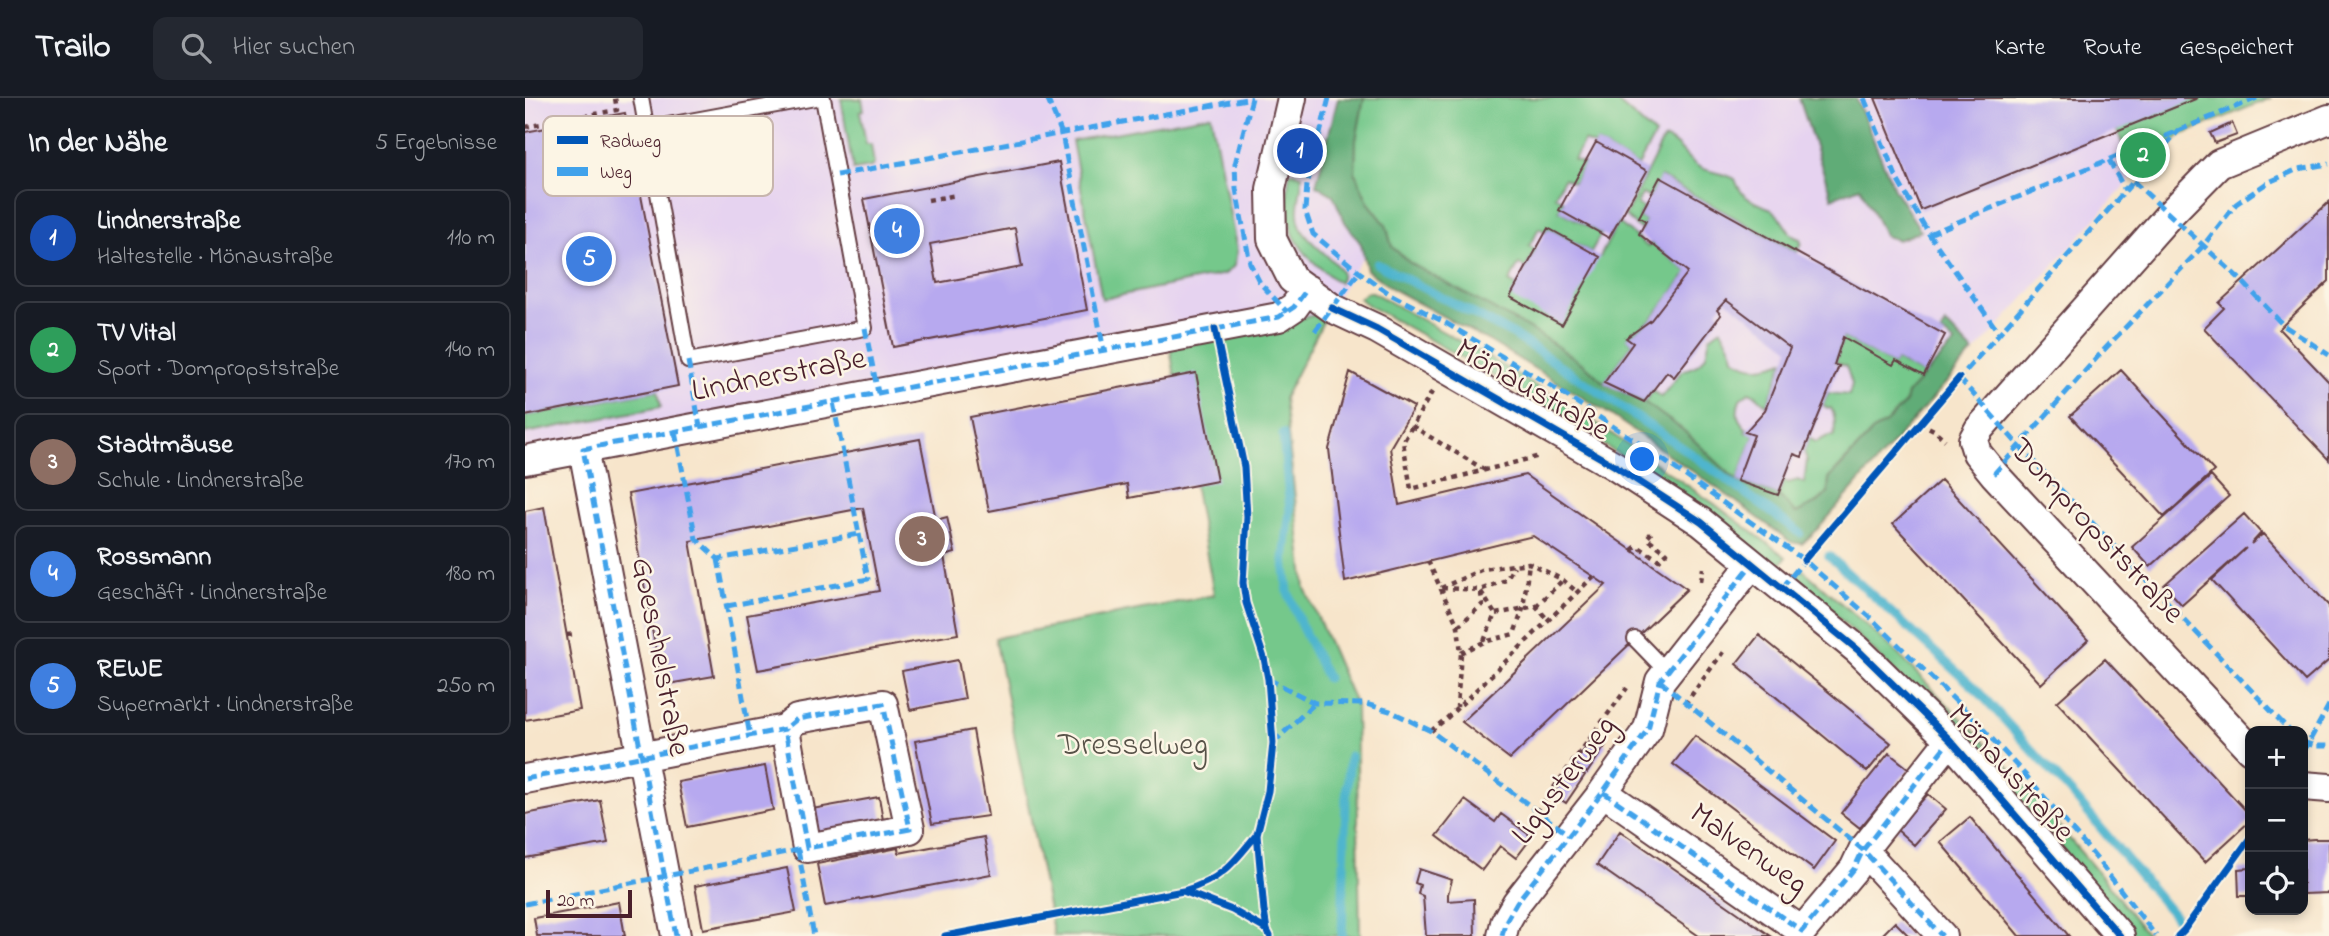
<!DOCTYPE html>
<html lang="de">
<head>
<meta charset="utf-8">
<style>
  body { margin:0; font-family:"Indie Flower",sans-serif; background:#242831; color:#f1f3f6 }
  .controls { position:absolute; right:21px; bottom:21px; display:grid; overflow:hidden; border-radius:14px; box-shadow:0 4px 10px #0003 }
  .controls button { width:63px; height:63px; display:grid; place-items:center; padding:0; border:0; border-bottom:2px solid #363941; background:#171b24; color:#f1f3f6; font:35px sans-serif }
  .scale { position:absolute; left:21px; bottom:18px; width:86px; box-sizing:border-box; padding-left:7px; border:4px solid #4a1f2b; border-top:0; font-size:19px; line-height:24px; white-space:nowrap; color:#4a1f2b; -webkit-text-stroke:5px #fcf5e5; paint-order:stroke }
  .you { position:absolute; left:1118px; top:362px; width:24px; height:24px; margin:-18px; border:5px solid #fff; border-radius:50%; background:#1a73e8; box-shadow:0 0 0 10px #1a73e833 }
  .badge { display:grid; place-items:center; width:46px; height:46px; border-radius:50%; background:#8c9099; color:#fff; font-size:23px; font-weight:700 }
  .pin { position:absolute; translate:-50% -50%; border:4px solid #fff; box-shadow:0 2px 7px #0006 }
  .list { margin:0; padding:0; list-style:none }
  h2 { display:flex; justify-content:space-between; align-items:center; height:91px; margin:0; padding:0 28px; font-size:30px }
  h2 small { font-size:23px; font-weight:400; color:#9ea1a6 }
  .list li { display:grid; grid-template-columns:46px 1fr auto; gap:21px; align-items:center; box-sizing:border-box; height:98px; margin:0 14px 14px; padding:0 14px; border:2px solid #363941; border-radius:14px }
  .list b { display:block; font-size:26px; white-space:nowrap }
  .list p { margin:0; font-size:23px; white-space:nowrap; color:#9ea1a6 }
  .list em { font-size:23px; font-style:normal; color:#9ea1a6 }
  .icon { flex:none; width:38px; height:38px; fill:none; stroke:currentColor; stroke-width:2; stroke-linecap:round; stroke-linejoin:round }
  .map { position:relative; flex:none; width:1804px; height:838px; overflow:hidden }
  header { display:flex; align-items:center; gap:42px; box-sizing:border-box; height:98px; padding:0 35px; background:#171b24; border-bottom:2px solid #363941 }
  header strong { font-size:33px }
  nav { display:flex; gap:38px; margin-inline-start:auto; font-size:24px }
  .search { width:490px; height:63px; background:#242831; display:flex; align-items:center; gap:18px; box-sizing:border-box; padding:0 24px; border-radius:14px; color:#9ea1a6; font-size:26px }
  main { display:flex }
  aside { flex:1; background:#171b24 }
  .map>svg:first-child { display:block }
</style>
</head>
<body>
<header>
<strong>Trailo</strong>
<div class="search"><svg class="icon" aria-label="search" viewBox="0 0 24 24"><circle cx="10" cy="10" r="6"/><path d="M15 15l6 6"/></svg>Hier suchen</div>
<nav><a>Karte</a><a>Route</a><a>Gespeichert</a></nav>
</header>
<main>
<aside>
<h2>In der Nähe<small>5 Ergebnisse</small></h2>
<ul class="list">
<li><span class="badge" style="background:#1a4fb4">1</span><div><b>Lindnerstraße</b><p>Haltestelle · Mönaustraße</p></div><em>110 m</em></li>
<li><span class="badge" style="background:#2e9e5b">2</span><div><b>TV Vital</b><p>Sport · Dompropststraße</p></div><em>140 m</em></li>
<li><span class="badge" style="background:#8d6e63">3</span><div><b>Stadtmäuse</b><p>Schule · Lindnerstraße</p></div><em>170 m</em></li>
<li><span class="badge" style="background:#3f7fe0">4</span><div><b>Rossmann</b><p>Geschäft · Lindnerstraße</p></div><em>180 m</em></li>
<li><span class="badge" style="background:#3f7fe0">5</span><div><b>REWE</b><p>Supermarkt · Lindnerstraße</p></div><em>250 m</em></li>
</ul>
</aside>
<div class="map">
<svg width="1804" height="838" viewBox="0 0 1804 838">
  <rect width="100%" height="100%" fill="#fcf5e5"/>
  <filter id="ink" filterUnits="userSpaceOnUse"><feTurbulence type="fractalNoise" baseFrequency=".0143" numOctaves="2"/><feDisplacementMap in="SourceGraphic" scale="14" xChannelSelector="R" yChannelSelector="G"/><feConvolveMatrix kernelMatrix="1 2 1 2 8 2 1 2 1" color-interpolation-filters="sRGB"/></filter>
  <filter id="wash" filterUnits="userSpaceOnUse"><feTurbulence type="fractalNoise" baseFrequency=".00686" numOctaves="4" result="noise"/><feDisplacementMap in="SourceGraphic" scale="28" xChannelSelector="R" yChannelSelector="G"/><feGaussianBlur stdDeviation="1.57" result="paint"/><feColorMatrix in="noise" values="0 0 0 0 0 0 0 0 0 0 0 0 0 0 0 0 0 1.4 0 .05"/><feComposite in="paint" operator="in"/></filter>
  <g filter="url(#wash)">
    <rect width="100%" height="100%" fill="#f7e5cb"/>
    <path fill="#e6d3f0" d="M0,0h1579l31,77 -146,162 -192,206 -250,-180 -183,-108 -36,57 -158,37 -645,116z"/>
    <path fill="#75c88b" stroke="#60745b" stroke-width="2" d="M839,0h249l42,37 -17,31 -41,-23 -3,3 -10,-5 -10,19 10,4 -10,19 -10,-5 -9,18 9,5 -5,9 42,24 -10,18 -43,-24 -2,4 -7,-4 -10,18 7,4 -10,18 -7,-4 -10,18 7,4 84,-29 18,-35 30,25 3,-4 37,29 -37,48 -24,18 6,5 -29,40 -18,-17 -46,-31 -130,-72 -18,-16 -6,-22 -18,-23 -13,-29 1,-33z
      M1579,0h167l-90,37 -46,40z
      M316,1h21l2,11 -4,1 6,33h5l3,20 -3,3 -18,3z
      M686,17l26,136 -3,15 -9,8 -123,25 -30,-158z
      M1141,41c14,5 18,18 30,26 11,8 27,7 39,14 9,25 19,19 38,32 12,8 13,25 27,28l1,4 -4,9 -136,-75 -12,20 -7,-3 -5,10 6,4 -4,9 7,4 -5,9 -16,-14 38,-76z
      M765,74l12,3c0,19 -10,37 1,56 6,12 36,32 38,41 1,5 0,6 -2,11 -44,-32 -59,-56 -49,-111z
      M842,194h5l116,65 102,62 123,84 73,54 -7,10 -3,-1 -150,-107 -137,-86 -123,-69 -7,-6z
      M803,214l-44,86 21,190 51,118 4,230h-306l-59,-298 219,-43 -44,-246z
      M1196,231c5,11 12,17 13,29 17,13 31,10 50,3l-17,44 -11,-10 -7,-3 -9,7c-4,14 -4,20 7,30l-2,3 9,3 -17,46 -54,-51 -39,-28 9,-11 8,6 21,-26 13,-5 7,-5 4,-6 4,-18z
      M1318,239l50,28 3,-5 28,15 -17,19 -2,9 -18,19 -15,10 -43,46 -1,14 -11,11 -21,10 -18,-18 6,-14 4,2 10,-3 6,3 3,-23 -3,-9 5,-13 7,4 12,-6h6c1,-10 2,-19 -3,-28l-4,1 -4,-4 5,-12 21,2 3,-11 -6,-18 -11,-4z
      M133,292l3,17 -136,26v-17z
      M1277,471l89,78 116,118 99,117 42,54h-13c-68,-85 -140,-164 -217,-241 -40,-40 -80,-80 -125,-116z"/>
    <path fill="#60ac77" stroke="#556651" stroke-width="2" d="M813,0h26l-8,42 -1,33 13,29 18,23 6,22 18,16 130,72 46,31 18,17 40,19 39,28 54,51 41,14 18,18 21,-10 11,-10 1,-14 43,-47 15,-10 18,-19 2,-9 17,-19 31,-32 -14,-11 5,-8 27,28 -156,178 -15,14 -11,-2 -57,-42 -123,-85 -122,-74 -95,-51 -27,-20 -6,-26 -16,-22 -12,-27 -17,-10z
      M1274,0h57l38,91 27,42 -23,9 -13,-4 -25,-49 -28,11z"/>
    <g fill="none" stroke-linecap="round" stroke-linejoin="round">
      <path stroke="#50b5ce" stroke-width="9" d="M852,166l137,71 176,118 110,80
        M758,336l7,76 -6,50 4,32 13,33 26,53
        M1304,458l148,134 97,106 101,121
        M817,838l4,-138 4,-42"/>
    </g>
    <g id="blocks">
      <path fill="#b7a9ef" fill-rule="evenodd" d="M1350,0h323l-277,112z
        M100,15l53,273 -153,30v-284z
        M1707,25l5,12 -22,8 -5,-10z
        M1071,44l51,29 -38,67 -50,-28z
        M534,64l28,148 -194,37 -29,-148zM490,130l7,39 -85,16 -7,-39z
        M1135,79l285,158 -21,40 -28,-15 -3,5 -50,-28 -9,28 5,1 -35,85 -2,6 -8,-3 -16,41 -41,-14 17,-46 -9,-3 20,-22 25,-62 -64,-48 -9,10 4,5 -47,62 -7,-5 -23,30 -40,-19 29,-40 -7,-5 25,-18 37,-48 -49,-38 7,-13 -7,-4z
        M1804,104v79l-50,48 50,53v78l-125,-132 20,-20 -5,-5z
        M1023,130l52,29 -38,68 -52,-28z
        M1596,272l93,101 -50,46 -94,-101z
        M825,274l64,35 -24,41 9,57 126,-30 162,114 -177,170 -48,-37 144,-137 -73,-49 -188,46 -16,-133z
        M671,275l21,108 -88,17 -2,-14 -138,27 -19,-94z
        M395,341l16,81 11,-3 8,36 -11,3 14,78 -200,36 -11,-55 132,-24 -16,-83 -173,33 24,135 -52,9 -34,-191z
        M1686,378l18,20 -79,71 -18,-20z
        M1416,382l147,160 -47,44 -148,-160z
        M19,409l36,203 -55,10v-209z
        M1719,416l17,19 -10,11 12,-10 66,72v54l-24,21 -93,-101 34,-32 -64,57 -18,-20z
        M1234,537l132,108 -24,29 -131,-108z
        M1580,561l145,156v6l-45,41 -148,-160z
        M433,562l7,39 -55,11 -8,-39z
        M448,632l15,86 -56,8 -17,-83z
        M1069,638l12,9 -19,28 -13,-9z
        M1170,638l140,105 -21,29 -141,-106z
        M1364,655l20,16 -49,59 -19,-15z
        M240,668l8,44 -86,17 -9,-45z
        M1048,668l12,9 -19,28 -13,-9z
        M1403,696l18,15 -32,36 -18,-16z
        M354,699l5,29 -67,11 -5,-28z
        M75,702l8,43 -83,15v-44z
        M940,702l30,22 6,-8 31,23 -16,21 -16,-12 -18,24 -45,-34z
        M1445,719l27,33 72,86h-50l-51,-61 -28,-33z
        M1095,733l144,100 7,5h-72l-102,-71z
        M459,739l7,37 -166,32 -8,-42 81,-16 1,5z
        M1789,741h15v54l-26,1v-54z
        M262,770l9,44 -93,17 -8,-43z
        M1725,770v28h-11l-1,-27z
        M894,771l33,11 -4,14v7l26,-2 1,37h-49l-3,-40 -5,-2 2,-9 -5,-2z
        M94,804l6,34h-88l-3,-18z
        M1370,824l14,14h-28z"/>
    </g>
  </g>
  <g filter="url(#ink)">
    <use href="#blocks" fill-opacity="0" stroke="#643d43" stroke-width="2"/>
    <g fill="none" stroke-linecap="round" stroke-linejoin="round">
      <defs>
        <path id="lane" d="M116,0l47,263 177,-33 -42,-230
          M121,31l169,-31
          M1110,541l32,33"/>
        <path id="street" d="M767,0l-21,91 1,50 20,40 40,29 45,21 238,137 86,56 157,128 92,90 170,196
          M58,351l93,487
          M0,362l754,-143 15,-10 13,-18
          M1725,651l-256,-275 -17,-21 -4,-13 6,-11 191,-215 49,-50 110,-45
          M0,681l260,-50 12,-10 86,-15 27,125 -103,19 -22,-119
          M1778,688l26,2
          M1078,694l199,139 52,-62 9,-19 87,-110
          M1338,752l79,86
          M977,838l3,-13 12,-21 86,-110 45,-63 12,-48 92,-117"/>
      </defs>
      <use href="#lane" stroke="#643d43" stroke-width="18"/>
      <use href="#street" stroke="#643d43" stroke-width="32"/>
      <path stroke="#643d43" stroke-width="4.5" stroke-dasharray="5 5" stroke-linecap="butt" d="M0,29l92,-17 -2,-12
        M403,102l29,-5
        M907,294l-29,50 8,47 129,-33
        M1395,325l14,7 11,10
        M887,328l73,44
        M1107,452l5,-4 22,14 8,-7 -20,-15 5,-6
        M903,463l30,65 3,27 -4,54
        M1176,483l2,-13
        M916,490l42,-19 46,-6 34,17 14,12
        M917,490l38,2 15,24
        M1011,508l27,-26
        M933,528l25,-22 -3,-14 26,-10 8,-14
        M42,537l8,-1
        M959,543l11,-27 41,-8 12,14
        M936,555l23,-11 30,-8 9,-25 6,-46
        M1160,606l38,-52
        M906,633l16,-13 147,-142
        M1011,714l91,-124"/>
      <use href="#lane" stroke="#fff" stroke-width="14"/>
      <use href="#street" stroke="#fff" stroke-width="28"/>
      <path stroke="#40a2eb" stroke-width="5" stroke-dasharray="10 5" stroke-linecap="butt" d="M522,0l15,36 42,217
        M727,0l-17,66 1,25 14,74 10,20 27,29
        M804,0l-22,87 -2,25 8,24 46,38 31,22 54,28 106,63 99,65 155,110 68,59 100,98 56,61 68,80 60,78
        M1339,0l34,83 31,53 70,99
        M1584,62l16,30
        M312,77l415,-77
        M1608,83l109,100 41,44 46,30
        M1404,136l328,-136
        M340,230l13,65
        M790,233l44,-59
        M163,263l12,66
        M1434,280l61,69 270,284
        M1431,284l223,-252
        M150,334l21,107 22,20 141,-25 -26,-132
        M1469,376l108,-122 100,-105 34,-43 31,-21 31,-14 31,-5
        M193,461l32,177
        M1257,490l25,-31
        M202,508l141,-27 -9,-45
        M743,581l47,24 51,1 24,7 41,20 139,105
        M1135,583l203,169 79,86
        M1778,644l12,4h14
        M748,645l42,-40
        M1778,655l26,-48
        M0,681l260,-50 12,-10 86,-15 27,125 -103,19 -22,-119
        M1078,694l199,139 52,-62 9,-19 87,-110
        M273,752l16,86
        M0,806l282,-56
        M151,838l-93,-487 696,-132 15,-10 13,-18
        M977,838l3,-13 12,-21 86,-110 45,-63 12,-48 92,-117"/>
      <defs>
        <path id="cycleway" d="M807,210l45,21 238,137 86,56 157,128 92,90 170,196
          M690,231l29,138 3,50 -4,66 3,20 18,55 4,21 5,64 -5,48 -11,43 7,77 3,19 3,6
          M1279,462l155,-182
          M732,736c-24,30 -36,46 -74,57l49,19 35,20
          M420,838l238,-45
          M1653,838l6,-6 66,-92"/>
      </defs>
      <use href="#cycleway" stroke="#fcf5e5" stroke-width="11"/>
      <use href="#cycleway" stroke="#0057b8" stroke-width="7"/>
    </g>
  </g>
  <g text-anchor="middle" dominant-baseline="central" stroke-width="5" stroke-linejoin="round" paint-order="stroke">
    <g font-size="32" fill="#4a1f2b" stroke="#fcf5e5">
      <text transform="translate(254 278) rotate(-11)">Lindnerstraße</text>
      <text transform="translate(1007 293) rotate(30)">Mönaustraße</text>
      <text transform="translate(1571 434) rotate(47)">Dompropststraße</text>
      <text transform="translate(134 559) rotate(79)">Goeschelstraße</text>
      <text transform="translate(1485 676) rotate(48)">Mönaustraße</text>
      <text transform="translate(1040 683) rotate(-53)">Ligusterweg</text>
      <text transform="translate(1223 752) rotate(35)">Malvenweg</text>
    </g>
    <g font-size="32" fill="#575248" stroke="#fcf5e5">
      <text x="608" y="648">Dresselweg</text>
    </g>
  </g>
  <rect x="18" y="18" width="230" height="80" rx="10" fill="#fcf5e5" stroke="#c7b5ad" stroke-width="2"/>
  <rect x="32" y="38" width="31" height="8" fill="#0057b8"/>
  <rect x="32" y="69" width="31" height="9" fill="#40a2eb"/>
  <g font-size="19" fill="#4a1f2b">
    <text x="75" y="49">Radweg</text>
    <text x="75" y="80">Weg</text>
  </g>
</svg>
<div class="controls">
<button>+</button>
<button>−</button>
<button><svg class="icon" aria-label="locate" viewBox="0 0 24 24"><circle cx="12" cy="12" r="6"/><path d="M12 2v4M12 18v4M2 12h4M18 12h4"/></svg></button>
</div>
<div class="scale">20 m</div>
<div class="you"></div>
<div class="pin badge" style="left:775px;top:53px;background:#1a4fb4">1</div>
<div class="pin badge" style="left:1618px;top:57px;background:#2e9e5b">2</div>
<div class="pin badge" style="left:397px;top:441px;background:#8d6e63">3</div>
<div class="pin badge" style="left:372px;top:133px;background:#3f7fe0">4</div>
<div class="pin badge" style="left:64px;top:161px;background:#3f7fe0">5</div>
</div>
</main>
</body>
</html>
